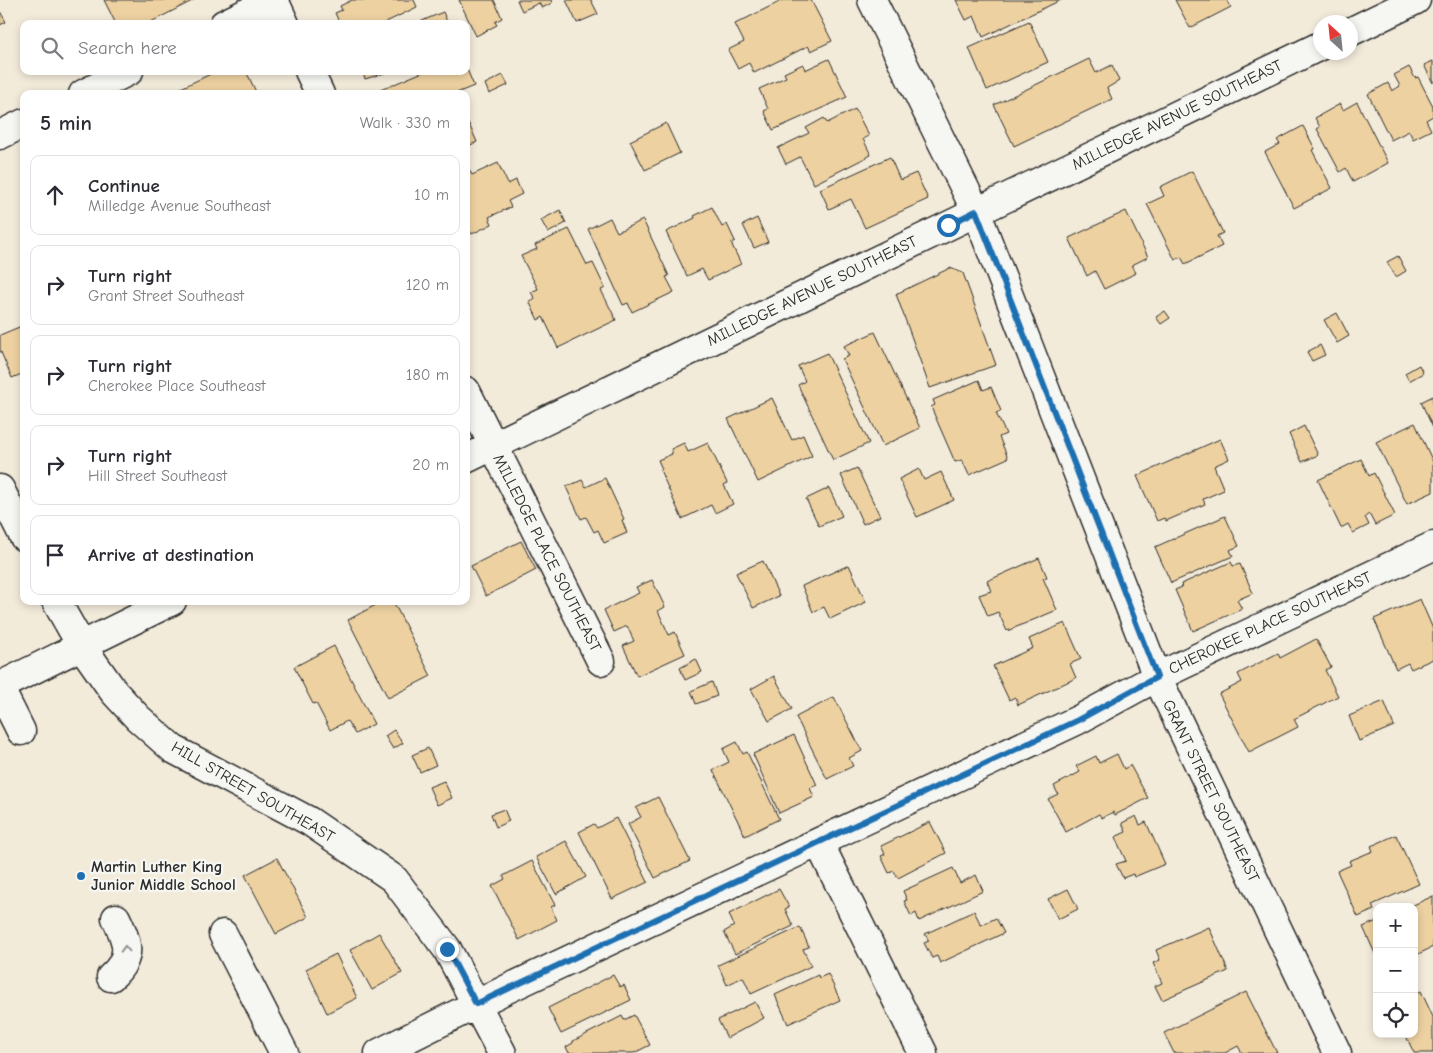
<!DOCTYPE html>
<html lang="en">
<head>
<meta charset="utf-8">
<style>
  body { margin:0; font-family:"Comic Neue",sans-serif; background:#f2f2f3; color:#2b2b33 }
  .controls { position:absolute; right:15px; bottom:15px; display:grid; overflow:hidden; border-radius:10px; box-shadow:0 2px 8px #0003 }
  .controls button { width:45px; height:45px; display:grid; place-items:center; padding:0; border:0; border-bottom:1px solid #e1e1e2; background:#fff; color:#2b2b33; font:25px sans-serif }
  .compass { position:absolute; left:1313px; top:15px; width:45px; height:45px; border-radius:50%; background:#fff; box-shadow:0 2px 8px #0003; rotate:333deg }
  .stop { position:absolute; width:15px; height:15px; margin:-11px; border:4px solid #1f6fb2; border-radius:50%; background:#fff }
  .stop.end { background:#1f6fb2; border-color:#fff; box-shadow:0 1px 5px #0008 }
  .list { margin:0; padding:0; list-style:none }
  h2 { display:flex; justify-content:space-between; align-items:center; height:65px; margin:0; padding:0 20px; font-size:21px }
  h2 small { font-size:16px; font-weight:400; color:#7c7c81 }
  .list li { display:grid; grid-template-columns:32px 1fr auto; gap:15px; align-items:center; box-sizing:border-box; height:80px; margin:0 10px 10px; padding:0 10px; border:1px solid #e1e1e2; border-radius:10px }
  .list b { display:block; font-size:19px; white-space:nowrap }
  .list p { margin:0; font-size:16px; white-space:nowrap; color:#7c7c81 }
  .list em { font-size:16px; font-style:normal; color:#7c7c81 }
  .icon { flex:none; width:28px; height:28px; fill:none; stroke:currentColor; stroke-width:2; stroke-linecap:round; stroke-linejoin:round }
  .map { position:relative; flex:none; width:1433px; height:1053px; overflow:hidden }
  .search { position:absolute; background:#fff; box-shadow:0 2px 8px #0003; left:20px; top:20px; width:450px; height:55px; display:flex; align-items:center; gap:12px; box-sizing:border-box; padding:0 18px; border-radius:10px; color:#7c7c81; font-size:19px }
  .panel { position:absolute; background:#fff; box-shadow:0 2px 8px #0003; left:20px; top:90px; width:450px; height:515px; border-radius:10px }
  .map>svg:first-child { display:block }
</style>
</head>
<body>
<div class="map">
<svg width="1433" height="1053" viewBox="0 0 1433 1053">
  <rect width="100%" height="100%" fill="#f3ebda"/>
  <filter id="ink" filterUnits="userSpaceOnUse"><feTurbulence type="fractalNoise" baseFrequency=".02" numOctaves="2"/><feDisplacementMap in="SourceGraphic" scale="10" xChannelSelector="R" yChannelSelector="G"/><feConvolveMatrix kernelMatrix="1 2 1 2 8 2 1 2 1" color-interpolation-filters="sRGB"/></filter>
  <g filter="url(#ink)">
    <path fill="#edd1a1" stroke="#2b2b2b" d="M104,0h90l-47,24h-31z
      M352,0h62l3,7 -35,17h-42l-5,-11 7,-3 -2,-4z
      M459,0h35l8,18 -7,4 2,3 -21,11z
      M517,0h34l1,3 -10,5 -3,-5 -17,8z
      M566,0h25l7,14 -21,9z
      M783,0h28l21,41 -21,10 -3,-5 -54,27 -5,-10 -11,6 -10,-19 16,-8 -9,-18z
      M956,0h105l-78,37 -9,-21 -8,4z
      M1175,0h52l4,7 -41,21z
      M0,11l6,11 -6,3z
      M443,12l5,12h-33z
      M1029,21l19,41 -61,28 -18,-42z
      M829,59l18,38 -74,33 -9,-19 4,-2 -9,-20 27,-12 -2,-4 19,-9 2,6z
      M1089,59l7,14 16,-8 7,16 -12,7 5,11 -98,47 -20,-41z
      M1433,61v22l-9,-18z
      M466,67l8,19 -20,8h-74l-2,-3 47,-20h41z
      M1409,67l6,11 3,-1 15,29v10l-7,4 5,10 -18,9 -4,-8 -18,9 -23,-46 20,-11 4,8 8,-5 -6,-11z
      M217,71h29l11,23h-89z
      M362,71h29l-26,8z
      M503,75l5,10 -19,9 -4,-10z
      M1357,102l31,61 -35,19 -7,-14 -6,4 -23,-43 3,-2 -5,-9 25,-14 3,6z
      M855,109l14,27 -6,3 8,16 -57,29 -14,-27 -14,7 -8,-16 31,-15 -3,-5 18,-10 3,5z
      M466,118l11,24 -11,5z
      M666,123l14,30 -35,17 -15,-29z
      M1303,126l12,23 -3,1 20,38 -38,20 -29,-56 15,-8 -3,-4z
      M890,157l10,23 16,-7 12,26 -63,29 -14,-29 -22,10 -9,-20z
      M498,163l10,21 8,-4 6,14 -14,7 3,6 -22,10 3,7 -20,10 -6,-9v-55l3,-1 3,6z
      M1192,171l31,62 -6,3 5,10 -37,18 -4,-7 -6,3 -28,-56 17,-8 -4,-9z
      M712,207l10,20 5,-3 8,17 -4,2 10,21 -33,16 -6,-11 -15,7 -21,-44 29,-14 -1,-2z
      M560,210l6,13 -18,10 -7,-13z
      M1126,211l22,46 -16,8 4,8 -32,16 -9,-18 -8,5 -18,-38z
      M610,218l7,14 26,-12 26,56 -3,1 8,15 -42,20 -4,-9 -5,2 -35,-76z
      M757,218l11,24 -14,6 -11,-23z
      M569,229l18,36 6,-2 12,25 -4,2 15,30 -58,28 -15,-31 -5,3 -9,-19 6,-2 -4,-7 7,-3 -17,-33 16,-7 -2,-4z
      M1398,256l8,15 -10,6 -9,-15z
      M950,268l13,5 33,92 -66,23 -34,-94z
      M1165,311l5,7 -9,6 -5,-7z
      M1337,313l12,23 -12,7 -13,-23z
      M24,325v48l-12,5 -12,-28v-15z
      M875,332l45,96 -37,18 -41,-87 7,-3 -5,-10z
      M1320,345l5,10 -13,6 -5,-9z
      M827,353l42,90 -36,17 -35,-75 7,-4 -7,-15z
      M1419,365l4,8 -14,8 -4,-8z
      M979,380l4,10 8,-3 10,24 -5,2 10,21 -7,3 9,21 -39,17 -7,-15 -7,2 -24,-55 4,-2 -2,-5z
      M1433,396v32l-12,-26z
      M772,398l20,42 11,-5 9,21 -54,26 -30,-63z
      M1415,423l18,39v30l-26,12 -31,-62z
      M1304,426l14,29 -16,7 -13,-28z
      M1220,439l9,20 -15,7 10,24 -21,9 2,5 -39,17 -2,-3 -7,3 -20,-45z
      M684,443l4,9 20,-9 19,40 -3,2 9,19 -18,9 -4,-8 -29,14 -22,-49 2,-1 -4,-9 14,-6 -1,-5z
      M1361,459l8,17 5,-3 21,42 -20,10 -6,-11 -4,3 4,8 -16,8 -5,-9 -7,4 -23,-48z
      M857,468l23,48 -17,8 -22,-49z
      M919,469l5,11 17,-8 13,28 -37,17 -18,-38z
      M605,478l19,41 -2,1 5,13 -23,10 -6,-13 -4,2 -8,-15 -5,2 -15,-32 16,-7 4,7z
      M829,488l13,28 -23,10 -13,-27z
      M1225,516l14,30 -9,4 3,6 -62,27 -16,-36z
      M521,541l15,29 -50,26 -15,-30z
      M1039,558l8,19 -4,1 14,32 -50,21 -9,-19 -10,4 -9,-21 12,-4 -4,-10z
      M763,561l16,35 -26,12 -17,-35z
      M1231,562l2,4 7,-2 13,29 -16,7 5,9 -49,22 -18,-41 7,-3 -1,-3z
      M849,565l17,37 -36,17 -6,-12 -11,5 -11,-26z
      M652,580l13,27 -7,4 11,24 6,-3 10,22 -48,22 -14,-30 11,-5 -7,-15 -13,6 -10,-22 35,-17 -3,-6z
      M1420,599l13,30v30l-22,10 -3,-6 -12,6 -22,-50z
      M383,601h10l38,75 -43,22 -40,-78z
      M1065,623l16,36 -11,5 6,14 -58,27 -3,-8 -6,3 -16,-34 40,-18 -4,-9z
      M1316,639l15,28 -6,3 13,26 -44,23 4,8 -49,25 -30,-58 23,-12 -4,-8 40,-21 2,5z
      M334,646l40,78 -19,10 -8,-13 -17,9 -14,-27 -3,1 -19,-37z
      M696,659l6,13 -17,8 -5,-12z
      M774,676l18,33 -23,12 -18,-32z
      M712,682l5,14 -21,8 -5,-13z
      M834,697l28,54 -13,7 4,8 -26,13 -31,-62z
      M1384,701l10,25 -35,15 -10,-25z
      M394,730l9,13 -10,6 -8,-13z
      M794,735l23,50 -7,3 4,9 -35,16 -26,-59z
      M737,742l6,12 4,-2 32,67 -34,17 -32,-66 16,-8 -6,-13z
      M428,748l8,17 -16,7 -8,-17z
      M1117,754l7,15 6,-4 18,33 -33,17 -2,-3 -11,6 -3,-4 -33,18 -18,-33 10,-5 -4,-8 26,-14 -4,-6 20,-10 3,7z
      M444,781l8,17 -15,7 -8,-18z
      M658,797l32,64 -35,17 -27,-54 13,-7 -5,-9z
      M504,809l5,12 -13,6 -5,-13z
      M1136,816l4,9 6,-3 19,42 -31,13 -1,-3 -10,4 -7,-14 10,-3 -11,-24 11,-5 -4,-9z
      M616,818l32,64 -36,17 -33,-67 15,-8 3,4z
      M930,822l16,31 -48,25 -4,-7 -5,2 -8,-17 4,-2 -4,-8z
      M1396,835l23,49 -47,21 2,5 -16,7 -21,-46 14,-6 -2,-4 24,-10 -2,-5z
      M566,841l20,36 -30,17 -20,-37z
      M277,858l31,59 -32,17 -31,-59z
      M532,861l23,44 -4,2 6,13 -38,20 -27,-54 13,-7 -2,-3z
      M953,868l7,15 16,-8 7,16 -64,30 -3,-8 -5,3 -7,-15 3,-1 -4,-9z
      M779,889l10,18 -4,2 8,17 -58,28 -11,-22 10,-6 -5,-12z
      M1068,889l10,20 -20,10 -10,-20z
      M1433,896v51l-19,9v-49h-5z
      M974,911l7,14 15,-7 8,15 -64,30 -3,-7 -5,2 -8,-15 5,-2 -4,-7z
      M1377,921v37l-14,-31z
      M800,927l9,20 -6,2 8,17 -60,28 -8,-17 -16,8 -9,-20z
      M1209,927l19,44 -66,29 -7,-14 7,-3 -9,-20 7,-3 -4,-10z
      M379,933l23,40 -30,17 -22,-40z
      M336,954l21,44 -30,15 -21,-44z
      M828,974l12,26 -52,24 -13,-29 43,-20 1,3z
      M613,975l7,12 4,-2 7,15 -70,34 -13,-26z
      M1421,991l12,26v36h-19l-9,-19h9v-39z
      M1246,992l31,61h-35l-4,-7 -13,7h-51l-10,-20z
      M755,1002l9,16 -37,20 -9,-18z
      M634,1015l16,30 -16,8h-65l-3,-6 7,-4v-2l49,-25 2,4z"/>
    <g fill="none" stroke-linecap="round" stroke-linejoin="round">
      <defs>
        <path id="minor" d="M274,0l11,24
          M872,0l104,211 181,466 180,376
          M224,24l49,-24
          M1350,32l66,-32
          M309,71l11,23
          M83,94l46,-23
          M0,135l24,-12
          M466,391l135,270
          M466,459l854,-413
          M0,489l24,48
          M56,601l25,44 33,47 24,26 35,31 136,72 85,58 53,70 55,104
          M0,686l172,-85
          M0,689l21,42
          M819,843l104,210
          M223,934l61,119
          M111,977c22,-20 17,-34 5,-59
          M379,1053l128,-64 571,-269 79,-43 276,-131"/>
      </defs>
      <use href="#minor" stroke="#2b2b2b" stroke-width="31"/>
      <use href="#minor" stroke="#f6f6f2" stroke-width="28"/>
    </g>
    <defs><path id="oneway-chevron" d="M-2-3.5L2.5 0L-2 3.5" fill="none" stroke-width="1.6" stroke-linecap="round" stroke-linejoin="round" transform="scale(1.25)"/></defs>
    <use stroke="#90908e" href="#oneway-chevron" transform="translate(125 949) rotate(-92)"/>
  </g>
  <g fill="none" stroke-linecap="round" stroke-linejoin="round" filter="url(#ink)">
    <path stroke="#1f6fb2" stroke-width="6" d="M447,949l29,55 602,-284 79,-43 -181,-466 -28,14"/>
  </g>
  <circle fill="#1f6fb2" stroke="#f6f6f2" stroke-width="2" cx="81" cy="876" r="5"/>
  <g text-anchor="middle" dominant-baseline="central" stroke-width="4.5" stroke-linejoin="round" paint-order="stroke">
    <g font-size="16" fill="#2b2b2b" stroke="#f6f6f2">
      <text transform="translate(1177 115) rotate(-26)">MILLEDGE AVENUE SOUTHEAST</text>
      <text transform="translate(812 291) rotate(-26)">MILLEDGE AVENUE SOUTHEAST</text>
      <text transform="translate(547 553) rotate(63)">MILLEDGE PLACE SOUTHEAST</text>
      <text transform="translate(1270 623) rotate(-25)">CHEROKEE PLACE SOUTHEAST</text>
      <text transform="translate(1211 791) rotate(64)">GRANT STREET SOUTHEAST</text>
      <text transform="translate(253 792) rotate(30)">HILL STREET SOUTHEAST</text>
    </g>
    <g font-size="16" font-weight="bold" fill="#2b2b2b" stroke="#f6f6f2" text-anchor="start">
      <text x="91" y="867">Martin Luther King<tspan x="91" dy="18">Junior Middle School</tspan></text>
    </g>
  </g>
</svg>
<div class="controls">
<button>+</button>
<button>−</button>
<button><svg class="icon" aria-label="locate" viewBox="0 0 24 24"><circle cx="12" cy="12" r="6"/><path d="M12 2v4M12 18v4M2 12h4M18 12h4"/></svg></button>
</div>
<svg class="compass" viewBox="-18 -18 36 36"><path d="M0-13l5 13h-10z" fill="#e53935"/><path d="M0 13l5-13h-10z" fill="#7c7c81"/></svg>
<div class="stop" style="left:948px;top:225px"></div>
<div class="stop end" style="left:447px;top:949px"></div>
<div class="search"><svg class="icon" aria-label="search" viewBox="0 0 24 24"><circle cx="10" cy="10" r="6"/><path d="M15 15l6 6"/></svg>Search here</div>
<section class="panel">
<h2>5 min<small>Walk · 330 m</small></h2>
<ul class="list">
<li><svg class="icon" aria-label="ahead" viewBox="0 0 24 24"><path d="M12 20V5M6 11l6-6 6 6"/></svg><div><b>Continue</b><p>Milledge Avenue Southeast</p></div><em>10 m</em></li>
<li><svg class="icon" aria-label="right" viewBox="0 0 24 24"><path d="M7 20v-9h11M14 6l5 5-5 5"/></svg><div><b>Turn right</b><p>Grant Street Southeast</p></div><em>120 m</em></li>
<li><svg class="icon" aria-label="right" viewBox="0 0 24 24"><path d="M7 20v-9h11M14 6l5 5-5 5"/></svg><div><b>Turn right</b><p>Cherokee Place Southeast</p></div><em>180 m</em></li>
<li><svg class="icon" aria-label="right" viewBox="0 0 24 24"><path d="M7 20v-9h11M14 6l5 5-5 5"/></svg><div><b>Turn right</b><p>Hill Street Southeast</p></div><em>20 m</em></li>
<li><svg class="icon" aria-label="arrive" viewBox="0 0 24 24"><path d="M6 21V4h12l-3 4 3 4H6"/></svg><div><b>Arrive at destination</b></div></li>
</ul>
</section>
</div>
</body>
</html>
